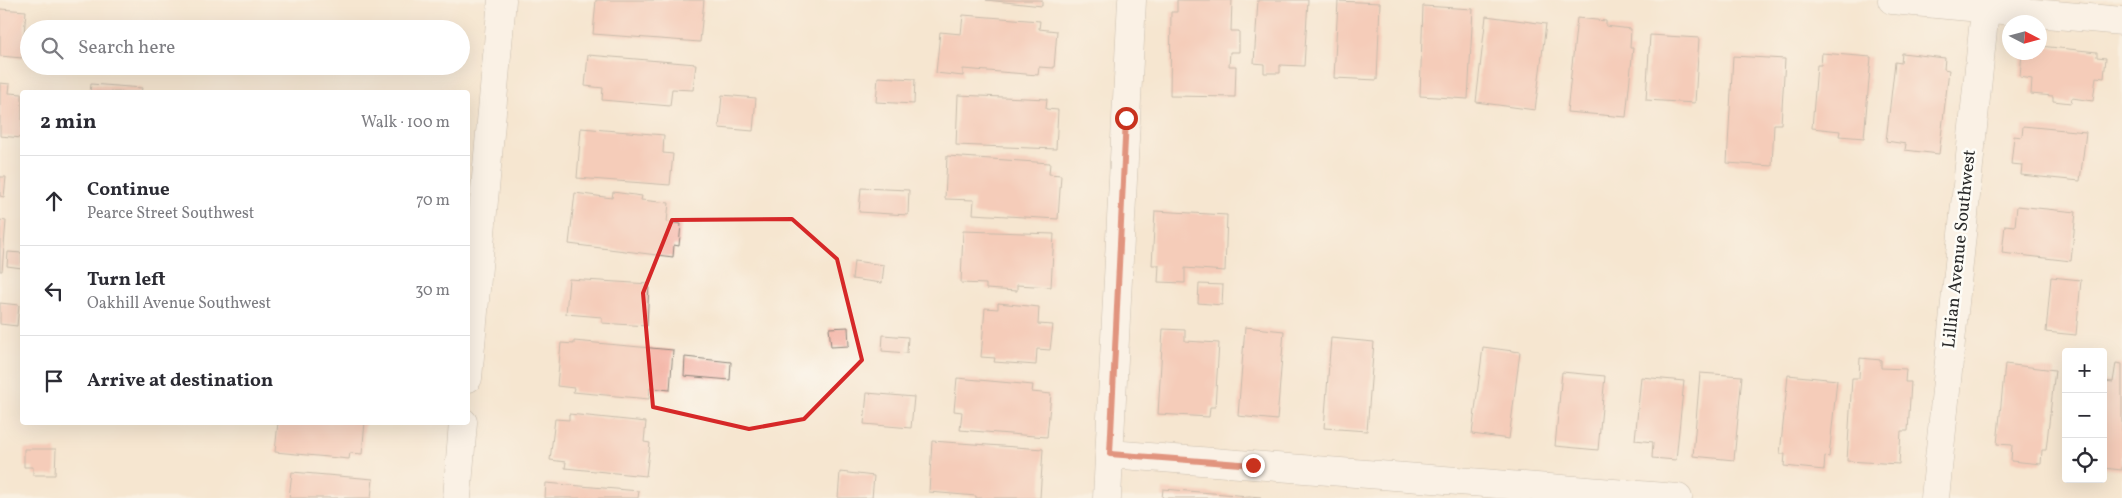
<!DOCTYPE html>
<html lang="en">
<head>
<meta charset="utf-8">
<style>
  body { margin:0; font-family:Vollkorn,serif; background:#f7f7f7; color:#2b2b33 }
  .controls { position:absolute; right:15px; bottom:15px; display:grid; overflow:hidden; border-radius:5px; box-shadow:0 5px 20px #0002 }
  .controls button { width:45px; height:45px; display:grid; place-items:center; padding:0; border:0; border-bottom:1px solid #e1e1e2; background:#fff; color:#2b2b33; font:25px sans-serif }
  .compass { position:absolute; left:2002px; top:15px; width:45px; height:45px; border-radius:50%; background:#fff; box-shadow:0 5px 20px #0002; rotate:96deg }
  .stop { position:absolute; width:15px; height:15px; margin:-11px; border:4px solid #c8321e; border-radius:50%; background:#fff }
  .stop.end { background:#c8321e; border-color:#fff; box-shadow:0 1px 5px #0008 }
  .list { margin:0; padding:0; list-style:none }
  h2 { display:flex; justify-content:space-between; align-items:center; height:65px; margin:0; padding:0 20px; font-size:21px }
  h2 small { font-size:16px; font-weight:400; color:#7c7c81 }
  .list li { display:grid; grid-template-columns:32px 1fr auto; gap:15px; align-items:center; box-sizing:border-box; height:90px; padding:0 20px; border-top:1px solid #e1e1e2 }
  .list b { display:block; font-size:19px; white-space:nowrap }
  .list p { margin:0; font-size:16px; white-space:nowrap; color:#7c7c81 }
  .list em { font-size:16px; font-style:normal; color:#7c7c81 }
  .icon { flex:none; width:28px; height:28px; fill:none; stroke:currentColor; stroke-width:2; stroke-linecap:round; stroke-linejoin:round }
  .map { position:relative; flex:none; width:2122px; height:498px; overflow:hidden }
  .search { position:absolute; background:#fff; box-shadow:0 5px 20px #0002; left:20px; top:20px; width:450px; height:55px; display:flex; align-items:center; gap:12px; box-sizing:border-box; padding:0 18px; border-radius:28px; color:#7c7c81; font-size:19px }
  .panel { position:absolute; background:#fff; box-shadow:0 5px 20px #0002; left:20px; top:90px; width:450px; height:335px; border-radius:5px }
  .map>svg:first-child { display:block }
</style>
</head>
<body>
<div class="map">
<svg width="2122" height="498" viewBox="0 0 2122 498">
  <rect width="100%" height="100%" fill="#fdfcf7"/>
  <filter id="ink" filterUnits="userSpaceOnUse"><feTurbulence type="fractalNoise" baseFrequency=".02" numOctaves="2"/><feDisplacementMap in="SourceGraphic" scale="10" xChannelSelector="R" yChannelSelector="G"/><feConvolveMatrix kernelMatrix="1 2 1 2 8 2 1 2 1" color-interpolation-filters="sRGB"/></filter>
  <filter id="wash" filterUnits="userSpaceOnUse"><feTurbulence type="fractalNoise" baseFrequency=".0096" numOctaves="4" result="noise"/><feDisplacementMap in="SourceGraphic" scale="20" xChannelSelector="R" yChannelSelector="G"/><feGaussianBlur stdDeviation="1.12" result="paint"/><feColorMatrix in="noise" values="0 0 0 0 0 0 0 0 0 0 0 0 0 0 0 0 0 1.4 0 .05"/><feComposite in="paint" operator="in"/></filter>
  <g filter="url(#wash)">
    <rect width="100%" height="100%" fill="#f6e6d0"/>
    <g id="blocks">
      <path fill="#f3ad9e" d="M596,0h108l-4,42 -107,-8z
        M986,0h56v6z
        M1177,0h55l-1,31h8v21h-9l-1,14h7l-1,31 -65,-1 1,-84h6z
        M1258,0h50l-4,66 -24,-1v8h-16v-9l-10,-1z
        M1338,1l42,2 -3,77 -43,-2z
        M1423,6l50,3 -5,90 -48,-3z
        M0,9l26,2 -4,47 -22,-2z
        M963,15l77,6 -1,8 18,2 -3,37 -15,-1 -1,8 -75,-6v7l-27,-3 4,-41 21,2z
        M1486,16l60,8 -11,86 -59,-8z
        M1577,18l29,3v5l25,3 -1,19h3l-7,69 -59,-5z
        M1650,35l49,3 -4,65 -49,-3z
        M2040,46l57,6v5l9,1 -2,20 -8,-1 -3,24 -21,-3 -1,5 -18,-2v-5l-22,-2 1,-15 -12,-2 2,-25h18z
        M1822,53l49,4 -7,81 -25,-2 1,-5 -28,-3 5,-63h4z
        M1902,53l43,5 -1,11 5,1 -10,84 -34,-4 1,-6 -20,-3 9,-79 6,1z
        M588,55l108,9 -3,26 -21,-1 -2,17 -68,-6 1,-12 -18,-2z
        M1733,56l52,3 -4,65h-7l-2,42 -45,-3z
        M878,77l37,2 -1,25 -38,-2z
        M0,83l10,1 -1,9 13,1v44l-22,-2z
        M91,84l51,4 -1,4h-51z
        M722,95l34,3 -3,33 -34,-3z
        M958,95l89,4 -1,10 12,1 -2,39 -100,-4z
        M2023,126l63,6 -6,49 -59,-6 1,-10 -11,-1 3,-28 8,1z
        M581,128l83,7 -1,18 10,1 -3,31 -93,-7z
        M947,156l103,7 -1,11 12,1 -3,44 -85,-5 1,-14 -29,-1z
        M0,177h6l-2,20 -4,-1z
        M861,188l48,2 -1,25 -49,-3z
        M613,192l29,4 -1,4 28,3 -2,19 14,2 -2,22 -5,-1 -1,12 -104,-13 6,-51 37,5z
        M2017,206l59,6 -5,49 -69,-8 3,-28 10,1z
        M1155,211l72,4 -2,56 -40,-3v15l-27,-1 1,-17h-7z
        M0,220l6,1 -4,50h-2z
        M963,231l91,3 -3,53 -34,-2v6l-31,-2v-5l-25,-1z
        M8,252l14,1v15l-15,-2z
        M854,261l30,4 -2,18 -30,-4z
        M2051,277l30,3 -5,55 -30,-3z
        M569,279l80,5 -2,42 -45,-3v-6l-36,-3z
        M1199,284l24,1 -1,20 -24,-2z
        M0,303l19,2 -2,21 -17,-2z
        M998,303l41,4 -1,17 15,1 -3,25 -13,-1 -1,16 -42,-3 1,-4 -14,-1 4,-49 13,1z
        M848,327l1,19 -18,1 -2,-19z
        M1245,327l39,4 -7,89 -39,-4z
        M1163,329l22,1v11l34,2 -4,64h-5l-1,10 -51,-3z
        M883,335l25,2 -1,16 -25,-2z
        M1331,338l43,4 -7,89 -43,-3z
        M574,341l99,9 -3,40 -20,-2 -1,11 -76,-7 1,-4 -17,-2 4,-43 13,1z
        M1483,347l37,5 -11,87 -37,-5z
        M685,357l46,5 -1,18 -46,-4z
        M1860,358l21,2v8l25,1 -1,13h6l-3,49h-7l-2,33 -52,-3 5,-83h7z
        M2116,363l6,1v106l-19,-2v-87l10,1z
        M2005,364l50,6 -9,80h-4l-1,14 -30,-3 1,-16 -15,-1z
        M1562,372l43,4 -7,74 -43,-4z
        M1700,373l42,3 -8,84 -41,-4z
        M1788,375l49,5 -8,77 -4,-1 -1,14 -40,-4 1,-12h-5z
        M1641,377l43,4 -8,79 -24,-2 1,-16 -18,-2z
        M957,378l76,7 -1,7 19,2 -4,43 -87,-7 2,-18 -8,-1z
        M867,393l47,4 -3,31 -47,-4z
        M569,414l77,8 -2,20 6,1 -4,33 -81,-8 1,-6 -16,-2 5,-41 14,1z
        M278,422h87l-3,32 -12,-1 -1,6 -74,-7z
        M932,441l111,8 -3,49h-64v-2l-47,-4z
        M24,449h32l-1,26h-22v-8h-9z
        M292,472l81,7 -2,19h-82z
        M840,472l34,4 -2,22h-34z
        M546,483l93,8 -1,7h-93z
        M1163,489l98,8v1h-99z"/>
    </g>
  </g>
  <g filter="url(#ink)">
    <use href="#blocks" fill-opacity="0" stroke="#90887e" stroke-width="1"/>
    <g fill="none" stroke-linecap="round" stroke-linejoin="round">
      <defs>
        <path id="minor" d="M1892,0l230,21
          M468,378l34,-378
          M1110,454l568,44
          M457,498l6,-76
          M1107,498l25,-498
          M1935,498l51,-498"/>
      </defs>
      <use href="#minor" stroke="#90887e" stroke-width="29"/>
      <use href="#minor" stroke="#fff" stroke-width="28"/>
    </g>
  </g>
  <g fill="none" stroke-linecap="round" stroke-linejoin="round" filter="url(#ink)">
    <path stroke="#c8321e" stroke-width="6" d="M1126,118l-16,336 143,11"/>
  </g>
  <path d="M0 0H2122V498H0ZM792,219l45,40 25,101 -58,59 -55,10 -96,-22 -10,-114 29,-73z" fill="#f6e6d0" fill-opacity=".55" fill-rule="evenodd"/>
  <path fill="none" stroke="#d62828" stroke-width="4" stroke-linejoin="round" d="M792,219l45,40 25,101 -58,59 -55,10 -96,-22 -10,-114 29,-73z"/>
  <g text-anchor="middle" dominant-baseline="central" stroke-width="5" stroke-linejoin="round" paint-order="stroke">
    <g font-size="18" fill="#2b2b2b" stroke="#fdfcf7">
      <text transform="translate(1960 249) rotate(-84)">Lillian Avenue Southwest</text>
    </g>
  </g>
</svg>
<div class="controls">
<button>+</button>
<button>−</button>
<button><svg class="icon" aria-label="locate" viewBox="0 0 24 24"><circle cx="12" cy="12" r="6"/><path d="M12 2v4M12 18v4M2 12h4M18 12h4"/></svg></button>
</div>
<svg class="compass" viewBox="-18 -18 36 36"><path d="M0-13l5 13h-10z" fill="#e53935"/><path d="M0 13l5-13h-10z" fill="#7c7c81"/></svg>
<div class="stop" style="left:1126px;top:118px"></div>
<div class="stop end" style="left:1253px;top:465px"></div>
<div class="search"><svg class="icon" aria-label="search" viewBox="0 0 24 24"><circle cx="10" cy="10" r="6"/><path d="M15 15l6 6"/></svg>Search here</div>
<section class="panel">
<h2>2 min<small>Walk · 100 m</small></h2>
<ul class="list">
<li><svg class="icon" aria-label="ahead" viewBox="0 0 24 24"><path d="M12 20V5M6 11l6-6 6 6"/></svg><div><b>Continue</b><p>Pearce Street Southwest</p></div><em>70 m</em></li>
<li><svg class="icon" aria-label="left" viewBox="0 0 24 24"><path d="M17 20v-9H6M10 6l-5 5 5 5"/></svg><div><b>Turn left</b><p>Oakhill Avenue Southwest</p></div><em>30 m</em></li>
<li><svg class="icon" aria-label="arrive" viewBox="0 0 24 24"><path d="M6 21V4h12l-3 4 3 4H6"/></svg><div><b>Arrive at destination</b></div></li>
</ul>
</section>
</div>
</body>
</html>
